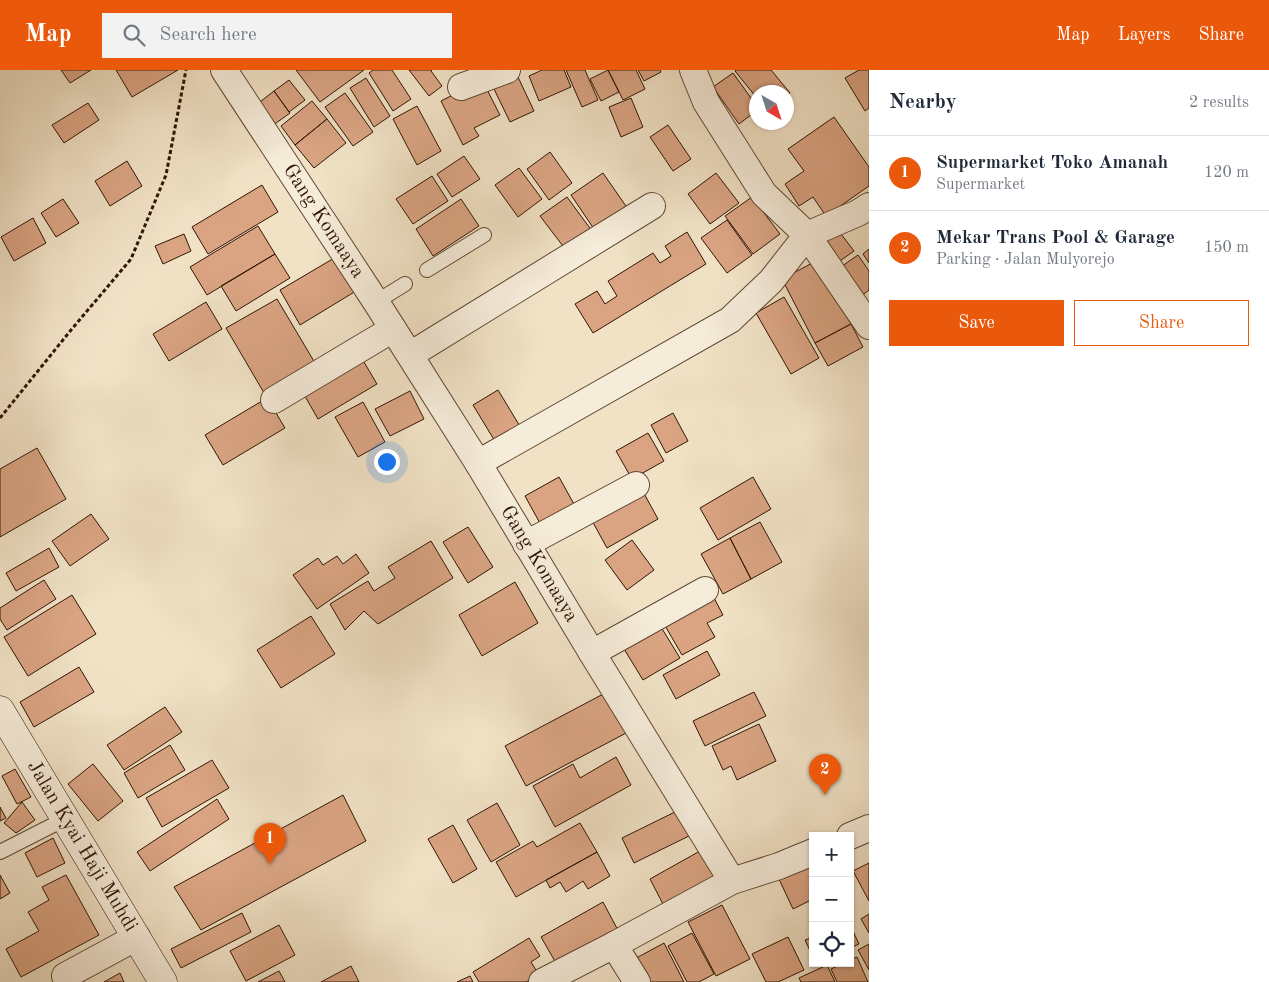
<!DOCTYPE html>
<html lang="en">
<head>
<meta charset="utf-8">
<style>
  body { margin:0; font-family:"Old Standard TT",serif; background:#f2f2f3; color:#1f2937 }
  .controls { position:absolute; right:15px; bottom:15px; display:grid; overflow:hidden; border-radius:0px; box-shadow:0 1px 4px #0004 }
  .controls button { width:45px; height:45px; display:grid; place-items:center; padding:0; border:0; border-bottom:1px solid #e0e1e3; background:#fff; color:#1f2937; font:25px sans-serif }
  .compass { position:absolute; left:749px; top:15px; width:45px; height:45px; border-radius:50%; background:#fff; box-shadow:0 1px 4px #0004; rotate:141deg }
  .you { position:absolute; left:386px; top:391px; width:18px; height:18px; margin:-12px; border:4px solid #fff; border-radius:50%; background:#1a73e8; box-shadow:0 0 0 8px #1a73e833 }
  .badge { display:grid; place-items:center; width:32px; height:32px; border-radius:50%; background:#ea580c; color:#fff; font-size:16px; font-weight:700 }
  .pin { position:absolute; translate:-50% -41px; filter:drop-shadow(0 1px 2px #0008) }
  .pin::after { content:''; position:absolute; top:26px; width:18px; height:15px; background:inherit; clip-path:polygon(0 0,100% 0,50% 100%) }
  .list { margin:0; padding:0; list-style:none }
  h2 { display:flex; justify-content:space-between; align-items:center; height:65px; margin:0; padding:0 20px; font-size:21px }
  h2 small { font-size:16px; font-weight:400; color:#747a83 }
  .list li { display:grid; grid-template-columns:32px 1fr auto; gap:15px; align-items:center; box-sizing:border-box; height:75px; padding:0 20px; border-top:1px solid #e0e1e3 }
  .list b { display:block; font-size:19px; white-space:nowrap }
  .list p { margin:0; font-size:16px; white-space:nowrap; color:#747a83 }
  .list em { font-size:16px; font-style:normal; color:#747a83 }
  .actions { display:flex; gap:10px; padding:15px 20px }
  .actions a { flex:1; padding:11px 0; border:1px solid #ea580c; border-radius:0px; text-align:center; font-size:18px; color:#ea580c }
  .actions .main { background:#ea580c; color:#fff }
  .icon { flex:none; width:28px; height:28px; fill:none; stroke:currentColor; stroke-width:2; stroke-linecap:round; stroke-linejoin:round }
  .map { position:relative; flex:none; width:869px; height:912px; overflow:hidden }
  header { display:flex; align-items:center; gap:30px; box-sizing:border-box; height:70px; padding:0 25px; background:#ea580c; color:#fff }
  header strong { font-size:24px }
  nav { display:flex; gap:28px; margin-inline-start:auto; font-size:18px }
  .search { width:350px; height:45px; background:#f2f2f3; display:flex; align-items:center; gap:12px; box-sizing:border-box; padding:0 18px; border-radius:0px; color:#747a83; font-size:19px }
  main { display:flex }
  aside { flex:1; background:#fff }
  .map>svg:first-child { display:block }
</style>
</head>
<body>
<header>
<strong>Map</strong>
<div class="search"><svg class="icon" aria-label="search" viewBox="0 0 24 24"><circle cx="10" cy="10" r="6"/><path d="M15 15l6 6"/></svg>Search here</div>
<nav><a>Map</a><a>Layers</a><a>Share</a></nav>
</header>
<main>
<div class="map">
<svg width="869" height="912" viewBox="0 0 869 912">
  <rect width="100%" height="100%" fill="#f1e2c6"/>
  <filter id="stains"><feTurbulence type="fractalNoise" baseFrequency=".004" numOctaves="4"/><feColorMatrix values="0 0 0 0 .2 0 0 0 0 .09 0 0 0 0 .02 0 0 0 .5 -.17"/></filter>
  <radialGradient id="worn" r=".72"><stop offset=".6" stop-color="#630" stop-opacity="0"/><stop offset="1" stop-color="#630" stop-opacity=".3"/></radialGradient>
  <path fill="#daa483" stroke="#301603" d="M61,0h30l-21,13z
    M116,0h62l-46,27z
    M296,0h68l-44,32z
    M373,0h19l19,29 -18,12 -24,-38z
    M409,0h23l-1,1 11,15 -13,10z
    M542,0h22l7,17 -32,14 -10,-25z
    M566,0h19l13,30 -16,7z
    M608,0h28l9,19 -22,11z
    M608,0l11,22 -18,9 -11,-22z
    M638,0h22l1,2 -17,9z
    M736,0h35l19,23 -4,3v-4h-30v5l-21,-26z
    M859,0h10v38l-4,3 -20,-33z
    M733,3l23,32v6l-17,13 -26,-37z
    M518,7l16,34 -24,11 -16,-33z
    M366,8l24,38 -16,11 -24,-39z
    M289,10l16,20 -16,12 -15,-21z
    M482,10l18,35 -26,13 5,8 -16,9 -22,-44z
    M274,21l16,22 -18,13 -16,-21z
    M345,23l28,39 -20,14 -28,-39z
    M631,28l12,29 -22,10 -12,-30z
    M312,31l15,18 -32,26 -14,-19z
    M88,33l11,17 -35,23 -12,-18z
    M417,36l24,45 -24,14 -24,-46z
    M834,47l35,50v19l-43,30 -13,-19 -14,9 -14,-22 19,-13 -16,-22z
    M327,49l19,24 -32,25 -19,-23z
    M668,55l23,34 -18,12 -23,-34z
    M550,82l22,31 -23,17 -22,-31z
    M464,86l16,23 -28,18 -15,-23z
    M127,91l15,25 -32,20 -15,-25z
    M519,98l23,31 -24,18 -23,-32z
    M603,103l25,36 -32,23 -25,-37z
    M716,103l23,30 -29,21 -22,-30z
    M432,106l16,25 -35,23 -17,-25z
    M262,115l16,27 -70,42 -16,-27z
    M567,127l25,34 -26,19 -26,-34z
    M752,127l28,37 -27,20 -28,-38z
    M63,129l16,24 -23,14 -15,-24z
    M461,129l18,27 -46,30 -17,-27z
    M33,148l13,25 -32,18 -13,-24z
    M727,150l25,35 -25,18 -26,-35z
    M258,156l17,28 -68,41 -17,-28z
    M838,160l16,21 -17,12 -15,-21z
    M687,162l19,32 -113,69 -18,-29 22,-13 8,13 12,-8 -9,-15 45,-28 7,10 11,-7 -6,-10z
    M184,164l7,17 -28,13 -8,-18z
    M869,179v14l-6,-9z
    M275,184l15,24 -54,33 -15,-25z
    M858,185l11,16v19l-13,10 -21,-29z
    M336,187l20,34 -56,34 -20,-35z
    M818,190l33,64 -36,19 -33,-64z
    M784,227l35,61 -28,16 -35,-61z
    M277,229l41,69 -51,30 -41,-70z
    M206,232l16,27 -53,32 -16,-27z
    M851,254l12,23 -35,19 -13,-23z
    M361,287l16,27 -59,35 -16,-28z
    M498,320l23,38 -25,15 -23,-38z
    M410,321l14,28 -34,17 -15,-27z
    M267,328l18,30 -62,37 -18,-30z
    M363,332l22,40 -27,15 -23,-40z
    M673,343l15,28 -22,12 -15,-28z
    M648,363l16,28 -32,18 -16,-28z
    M37,378l29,51 -66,38v-68z
    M559,407l16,29 -34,19 -16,-29z
    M753,407l18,32 -53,31 -18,-32z
    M641,418l17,31 -51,29 -17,-31z
    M91,444l18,25 -39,27 -18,-25z
    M760,452l22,40 -31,17 -21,-41z
    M468,457l25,40 -25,16 -25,-41z
    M730,468l21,41 -28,15 -22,-40z
    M632,470l22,30 -27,20 -22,-30z
    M431,471l22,37 -75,46 -14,-13 -19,19 -15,-26 38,-23 6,10 21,-13 -7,-11z
    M49,478l10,19 -43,24 -10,-18z
    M356,484l13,19 -52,36 -24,-34 25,-17 5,7 14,-9 6,8z
    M44,510l12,19 -49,31 -7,-11v-11z
    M515,512l23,41 -56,33 -23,-41z
    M72,525l24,39 -68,42 -24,-39z
    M713,526l10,19 -16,8 8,14 -33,18 -18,-31z
    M311,546l24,38 -54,34 -24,-38z
    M661,557l19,31 -37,22 -19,-31z
    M707,581l13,24 -44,24 -13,-24z
    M79,597l15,25 -60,35 -14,-25z
    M607,622l21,40 -102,54 -21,-40z
    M754,622l12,24 -61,30 -12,-25z
    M165,637l17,25 -58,38 -17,-25z
    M759,654l17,37 -39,19 -6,-14 -8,4 -11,-24z
    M170,675l15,25 -47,28 -14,-25z
    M616,687l15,28 -76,42 -22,-41 40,-22 7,14z
    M212,690l17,28 -67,39 -16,-29z
    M93,694l30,37 -25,20 -30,-37z
    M15,699l16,28 -14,7 -15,-28z
    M343,725l23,46 -165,89 -27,-43z
    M217,729l12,20 -79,52 -13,-19z
    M22,732l13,18 -19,13 -12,-10z
    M497,733l23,42 -29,17 -24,-42z
    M0,737l6,11 -6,3z
    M681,739l12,25 -59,29 -12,-25z
    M580,753l17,29 -81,45 -20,-35 37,-21 4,6z
    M453,755l24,44 -24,14 -25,-44z
    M53,768l12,25 -28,14 -12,-24z
    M700,781l16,29 -51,28 -15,-29z
    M597,782l13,24 -22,13 -5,-8 -17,11 -6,-10 -10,6 -4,-8z
    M813,790v39l-20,10 -15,-32z
    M869,793v38l-16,-30z
    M0,805l10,18 -10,6z
    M66,805l33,60 -78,42 -15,-28 33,-18 -11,-19 21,-12 -7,-13z
    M603,832l18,34 -61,34 -19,-33z
    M722,835l28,54 -34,17 -28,-54z
    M242,843l9,19 -70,36 -10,-19z
    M869,844v19l-8,-14z
    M279,855l16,30 -49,26 -16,-30z
    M850,855l9,19 -9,4z
    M692,863l22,41 -15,8h-12l-19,-36z
    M788,867l16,33 -26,12h-12l-14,-28z
    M813,867v20l-8,-17z
    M529,868l11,18 -9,6 8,13 -13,7h-47l-6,-10z
    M664,873l20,39h-42l-13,-20z
    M869,874v26l-11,-20z
    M857,887l11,25h-31l-6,-13 13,-6h6v-3z
    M827,895l8,17h-34l-2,-4z
    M351,896l8,16h-38z
    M279,901l6,11h-27z
    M120,903l4,9h-20z
    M470,906l3,6h-16z"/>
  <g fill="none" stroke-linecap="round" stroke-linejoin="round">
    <defs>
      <path id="lane" d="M427,200l57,-35
        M376,232l29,-18
        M0,782l65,-33"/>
      <g id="street">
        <path id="s1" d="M224,0l152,232 102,161 114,190 140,228"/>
        <path d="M693,0l13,32 58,92 43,41 51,-22 11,-7"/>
        <path d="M461,17l46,-17"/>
        <path d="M410,285l242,-149"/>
        <path d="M274,330l119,-71"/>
        <path d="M478,393l252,-143 41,-39 36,-46 62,91"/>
        <path d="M526,474l110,-59"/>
        <path d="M592,583l113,-63"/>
        <path d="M850,766l19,-8"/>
        <path d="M614,875l23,37"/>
        <path d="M65,906l72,-39"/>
        <path d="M542,912l72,-37 118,-64 47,-15 34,-14"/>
      </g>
      <g id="secondary">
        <path id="s2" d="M0,640l163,272"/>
      </g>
    </defs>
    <use href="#lane" stroke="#604934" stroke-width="16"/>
    <use href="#street" stroke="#604934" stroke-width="28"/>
    <use href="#secondary" stroke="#301603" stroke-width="29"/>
    <path stroke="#301603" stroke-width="3" stroke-dasharray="4 2.5" stroke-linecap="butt" d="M0,348l71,-88 60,-71 35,-84 20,-105"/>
    <use href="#lane" stroke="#f6ecda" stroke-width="14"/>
    <use href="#street" stroke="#f6ecda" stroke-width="26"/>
    <use href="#secondary" stroke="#f6ecda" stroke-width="28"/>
  </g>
  <g text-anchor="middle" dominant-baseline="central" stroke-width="4.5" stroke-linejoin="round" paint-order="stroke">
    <g font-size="20" fill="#301603" stroke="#f6ecda">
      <text stroke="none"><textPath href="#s1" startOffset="181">Gang Komaaya</textPath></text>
      <text stroke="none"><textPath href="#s1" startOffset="586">Gang Komaaya</textPath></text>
      <text stroke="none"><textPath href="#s2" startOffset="159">Jalan Kyai Haji Muhdi</textPath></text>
    </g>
  </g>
  <rect width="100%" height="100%" filter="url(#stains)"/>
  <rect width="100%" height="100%" fill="url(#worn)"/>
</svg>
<div class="controls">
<button>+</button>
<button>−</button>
<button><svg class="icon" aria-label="locate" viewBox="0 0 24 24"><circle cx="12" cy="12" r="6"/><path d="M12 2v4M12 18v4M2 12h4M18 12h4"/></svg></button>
</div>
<svg class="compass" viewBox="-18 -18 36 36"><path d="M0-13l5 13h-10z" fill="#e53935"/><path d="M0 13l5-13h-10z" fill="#747a83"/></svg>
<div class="you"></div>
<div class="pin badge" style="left:270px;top:794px">1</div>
<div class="pin badge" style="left:825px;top:725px">2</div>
</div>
<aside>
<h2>Nearby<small>2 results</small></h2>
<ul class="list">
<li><span class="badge">1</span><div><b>Supermarket Toko Amanah</b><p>Supermarket</p></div><em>120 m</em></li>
<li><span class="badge">2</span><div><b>Mekar Trans Pool &amp; Garage</b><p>Parking · Jalan Mulyorejo</p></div><em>150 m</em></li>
</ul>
<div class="actions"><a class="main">Save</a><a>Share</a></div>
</aside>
</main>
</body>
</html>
